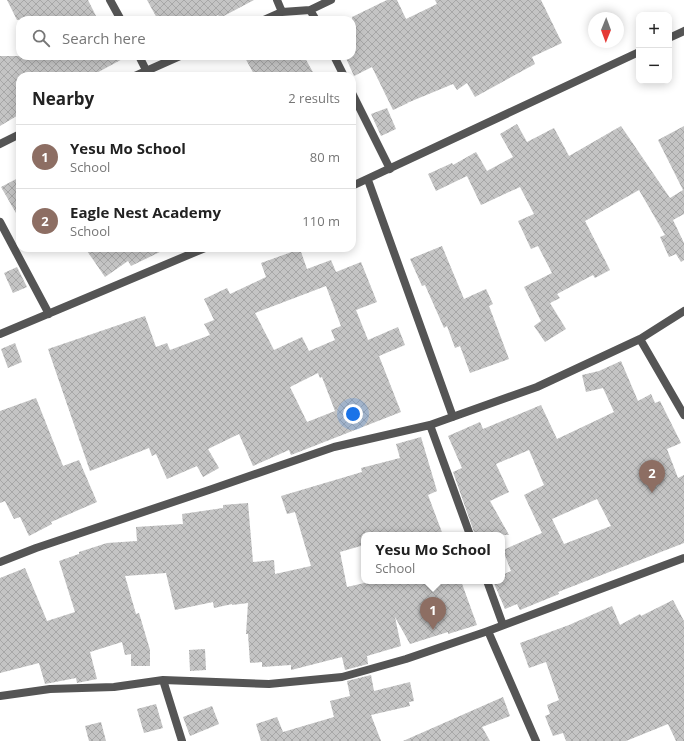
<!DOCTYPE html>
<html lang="en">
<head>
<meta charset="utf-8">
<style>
  body { margin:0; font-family:"Open Sans",sans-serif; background:#f2f2f2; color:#222 }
  .controls { position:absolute; right:12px; top:12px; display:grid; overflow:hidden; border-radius:8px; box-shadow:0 2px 10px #0003 }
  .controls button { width:36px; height:36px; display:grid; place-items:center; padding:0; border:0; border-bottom:1px solid #e0e0e0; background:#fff; color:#222; font:20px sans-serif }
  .compass { position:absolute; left:588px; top:12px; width:36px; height:36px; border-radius:50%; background:#fff; box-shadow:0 2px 10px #0003; rotate:181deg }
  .you { position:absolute; left:353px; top:414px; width:14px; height:14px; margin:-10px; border:3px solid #fff; border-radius:50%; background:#1a73e8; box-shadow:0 0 0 6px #1a73e833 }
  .badge { display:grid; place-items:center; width:26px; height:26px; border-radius:50%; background:#d93025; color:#fff; font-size:13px; font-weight:700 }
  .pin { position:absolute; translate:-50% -33px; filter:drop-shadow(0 1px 2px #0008) }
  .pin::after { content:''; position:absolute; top:21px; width:14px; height:12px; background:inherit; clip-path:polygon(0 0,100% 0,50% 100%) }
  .popup { position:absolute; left:361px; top:532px; width:144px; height:52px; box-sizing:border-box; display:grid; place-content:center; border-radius:8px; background:#fff; filter:drop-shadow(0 1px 3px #0005); font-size:13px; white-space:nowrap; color:#767676 }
  .popup b { font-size:15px; color:#222 }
  .popup::after { content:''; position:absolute; left:50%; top:100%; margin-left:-8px; border:8px solid transparent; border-top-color:#fff }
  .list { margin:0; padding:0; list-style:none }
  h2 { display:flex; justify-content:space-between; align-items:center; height:52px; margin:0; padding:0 16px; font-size:17px }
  h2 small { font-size:13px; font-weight:400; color:#767676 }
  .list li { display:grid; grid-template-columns:26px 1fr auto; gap:12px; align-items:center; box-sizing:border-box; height:64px; padding:0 16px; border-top:1px solid #e0e0e0 }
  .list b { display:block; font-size:15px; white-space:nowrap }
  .list p { margin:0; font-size:13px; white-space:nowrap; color:#767676 }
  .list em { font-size:13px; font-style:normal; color:#767676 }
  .icon { flex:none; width:22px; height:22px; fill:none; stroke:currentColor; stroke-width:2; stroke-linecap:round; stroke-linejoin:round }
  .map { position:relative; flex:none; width:684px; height:741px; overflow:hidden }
  .search { position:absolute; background:#fff; box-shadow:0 2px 10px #0003; left:16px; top:16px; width:340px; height:44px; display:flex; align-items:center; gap:10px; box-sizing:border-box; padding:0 14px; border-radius:12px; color:#767676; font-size:15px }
  .panel { position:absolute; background:#fff; box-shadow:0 2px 10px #0003; left:16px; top:72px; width:340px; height:180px; border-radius:12px }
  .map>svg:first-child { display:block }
</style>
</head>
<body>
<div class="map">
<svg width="684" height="741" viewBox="0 0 684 741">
  <defs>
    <pattern id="building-cross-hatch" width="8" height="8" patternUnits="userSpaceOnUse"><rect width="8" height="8" fill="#c4c4c4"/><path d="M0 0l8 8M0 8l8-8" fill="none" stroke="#a7a7a7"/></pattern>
  </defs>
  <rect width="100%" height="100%" fill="#fff"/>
  <path fill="url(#building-cross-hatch)" fill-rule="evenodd" d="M7,0h81l10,20h-81z
    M147,0h107l-34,18 -2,-3 -10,5h-50z
    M387,0h10l9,19 31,-15 -2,-4h106l21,43 -30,14 3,7 -60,33 -8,-14 -10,7 -4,-6 -46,19h1l-15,7 -21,-43 -18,9 -9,-20h7v-39z
    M0,56h128l-37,20h-71v38l-20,12z
    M244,56h60l11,20h-60z
    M387,108l9,21 -15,7 -10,-22z
    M517,124l10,18 27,-14 15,28 52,-30 49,72 13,-8 -25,-50 26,-14v88l-11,6 11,23v17l-3,2 -5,-8 -7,3 -9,-20 5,-2 -26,-45 -54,31 25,49 -15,8 -2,-3 -36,19 3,4 -10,5 16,26 -21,13 -11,-16 7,-5 -17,-34 28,-14 -14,-27 -7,3 -13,-28 16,-7 -14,-27 -39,18 -14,-29 -31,15 -8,-17 24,-11 1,2 23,-13 11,19 26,-14 -13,-23z
    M20,177v43l-19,-33z
    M442,246l22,53 22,-10 7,15 -4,2 20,53 -39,14 -10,-27 -5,2 -8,-22 -3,2 -19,-43 -3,1 -12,-27z
    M85,248h83l-37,18 -3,-5 -23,16z
    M300,249l7,20 24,-9 5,12 25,-10 16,40 -21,8 12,30 30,-13 7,18 -26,11 22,56 -110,43 -2,-5 -36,16 -14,-32 -31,15 11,19 -16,9 -6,-11 -30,13 -11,-25 -4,2 -3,-8 -59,23 -42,-122 97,-33 11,31 11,-4 3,7 40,-15 -6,-11 10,-4 -10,-21 23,-11 3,6 36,-17 -5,-14zM326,286l15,40 -10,4 4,10 -26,11 -7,-14 -28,13 -19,-37zM318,373l2,5 2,-1 13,34 -28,11 -17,-35z
    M17,267l10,20 -14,6 -9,-20z
    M15,343l7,19 -14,6 -7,-19z
    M621,361l17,40 13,-7 4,9 5,-2 21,42 -14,6 11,29 6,-3v68l-126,49 1,2 -39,16 -3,-6 -12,5 -12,-28h9v-6l9,-4 -8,-21 39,-17 -18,-38 20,-10 -15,-35 -33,14 13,28 -19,9 19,34h-34l-22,-63 9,-4 -14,-32 32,-14 3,7 58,-24 16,34 57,-27 -11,-24 -17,4 -4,-17 17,-4zM597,499l14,27 -47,18 -12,-25z
    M36,398l27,68 16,-6 18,42 -46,20 1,2 -23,12 -9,-19 -6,2 -9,-18 -5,2v-92z
    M421,437l16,54 -9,4 15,40h-79v10l-24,7 7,35 26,-6h88l16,44 -29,9v-2l-38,12 -15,-27 6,29 -34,10 1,8 -23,6 -3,-13 -51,13v-5l-29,2v-5l-12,1 -2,-29h-2l2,-31 -16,2v-1l-18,4 -1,-6 -38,8 -9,-37 -41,3 11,38 3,-1 11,37v16h-19v-12l-6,1 -3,-13 -32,10 7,27 -20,4 -1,-5 -31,6 -6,-21 -39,10v-95l25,-10 22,53 28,-9 -16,-51 20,-7v-2l28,-9 30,-2 -1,-14 47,-3 -1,-10 41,-6v-3l25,-2 5,59 21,-2 1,14 36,-8 -16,-54 -8,2 -6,-18 81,-24 -1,-4 39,-10 -4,-14z
    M673,600l11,21v120h-8l-8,-17 -42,17h-60l-3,-8 -10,3 -8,-20 5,-2 -3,-9 12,-5 -13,-38 -17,6 -9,-25 49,-18 43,-19 8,19 20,-11 1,2z
    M205,649l1,21 -16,1 -1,-21z
    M371,675l3,16 36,-9 4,19 -5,1 1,4 -39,9 10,26h-120l-5,-17 21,-7 6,15 51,-15 -4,-16 20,-5 -3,-15z
    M503,697l7,19 -28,11 8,14h-87z
    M156,704l7,24 -19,5 -7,-24z
    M212,706l7,18 -29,12 -7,-19z
    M101,722l5,19h-17l-4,-15z"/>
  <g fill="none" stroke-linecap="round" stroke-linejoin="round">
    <path stroke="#555" stroke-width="8" d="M110,0l11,20
      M277,0l5,12
      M310,10l6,10
      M264,20l18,-8 28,-2 21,-10
      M669,38l15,-7
      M139,56l7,14
      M334,56l10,20
      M135,76l45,-20
      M352,93l38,76
      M0,144l20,-10
      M368,180l85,237
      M352,186l287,-134
      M0,222l49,92
      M0,334l205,-86
      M640,339l44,76
      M430,425l40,110
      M0,562l36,-14 173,-58 125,-43 96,-22 107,-38 103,-48 44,-28
      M487,581l16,44
      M488,631l48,110
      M163,680l19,61
      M0,696l50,-7 64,-2 49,-7 106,4 73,-7 64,-18 82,-28 196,-73"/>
  </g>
</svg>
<div class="controls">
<button>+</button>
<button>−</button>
</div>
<svg class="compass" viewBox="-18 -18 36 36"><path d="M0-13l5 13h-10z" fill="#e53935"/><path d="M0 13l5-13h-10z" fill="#767676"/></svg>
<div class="you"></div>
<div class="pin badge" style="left:433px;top:630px;background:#8d6e63">1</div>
<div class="popup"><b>Yesu Mo School</b>School</div>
<div class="pin badge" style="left:652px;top:493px;background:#8d6e63">2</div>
<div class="search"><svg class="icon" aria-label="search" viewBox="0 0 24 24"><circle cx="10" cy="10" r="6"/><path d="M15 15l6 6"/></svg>Search here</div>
<section class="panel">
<h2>Nearby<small>2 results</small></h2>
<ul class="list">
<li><span class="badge" style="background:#8d6e63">1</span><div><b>Yesu Mo School</b><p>School</p></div><em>80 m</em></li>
<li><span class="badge" style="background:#8d6e63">2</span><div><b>Eagle Nest Academy</b><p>School</p></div><em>110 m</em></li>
</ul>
</section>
</div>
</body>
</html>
